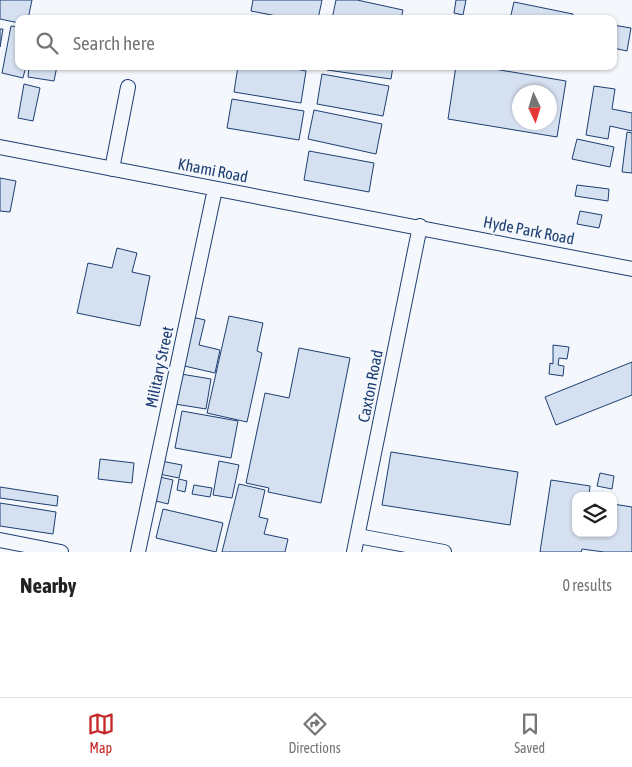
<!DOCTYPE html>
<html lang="en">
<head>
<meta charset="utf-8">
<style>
  body { margin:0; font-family:"Asap Condensed",sans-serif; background:#f6f6f6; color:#222 }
  .controls { position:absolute; right:15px; bottom:15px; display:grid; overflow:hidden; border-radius:10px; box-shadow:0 1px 4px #0004 }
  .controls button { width:45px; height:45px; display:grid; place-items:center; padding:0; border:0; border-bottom:1px solid #e0e0e0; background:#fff; color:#222; font:25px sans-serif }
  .compass { position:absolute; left:512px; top:85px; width:45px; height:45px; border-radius:50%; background:#fff; box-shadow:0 1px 4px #0004; rotate:176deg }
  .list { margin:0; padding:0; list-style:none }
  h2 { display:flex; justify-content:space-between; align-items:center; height:65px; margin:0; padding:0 20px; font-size:21px }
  h2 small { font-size:16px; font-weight:400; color:#767676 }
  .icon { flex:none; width:28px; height:28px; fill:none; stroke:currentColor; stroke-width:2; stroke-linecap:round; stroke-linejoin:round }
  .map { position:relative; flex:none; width:632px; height:552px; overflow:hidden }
  .search { position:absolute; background:#fff; box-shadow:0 1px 4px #0004; left:15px; right:15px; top:15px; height:55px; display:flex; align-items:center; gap:12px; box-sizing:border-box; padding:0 18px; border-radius:10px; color:#767676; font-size:19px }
  .sheet { height:145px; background:#fff }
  nav { display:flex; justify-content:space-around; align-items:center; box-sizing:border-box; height:70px; border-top:1px solid #e0e0e0; background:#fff; font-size:14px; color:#767676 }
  nav a { display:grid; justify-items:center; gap:2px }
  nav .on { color:#c62828 }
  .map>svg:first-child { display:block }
</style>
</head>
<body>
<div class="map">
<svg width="632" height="552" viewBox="0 0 632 552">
  <rect width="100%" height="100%" fill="#f4f7fb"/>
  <path fill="#d5e0f0" stroke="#1d3f73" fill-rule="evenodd" d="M0,0h32l-4,19h-9v4l-19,-4z
    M253,0h69l-4,19h-26l-41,-8z
    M336,0h21l46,10 -2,9h-69z
    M456,0h10l-3,15 -9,-2z
    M514,2l59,12 -1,5h-62z
    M613,25l18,3 -4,23 -14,-3z
    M11,26l8,1v39h7l-3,12 -21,-5z
    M0,29h3l-3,18z
    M29,66h28l-3,15 -26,-4z
    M238,66h43l25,5 -5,32 -67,-11z
    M327,66h66l-2,13 -64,-9z
    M456,66h20l90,15 -9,56 -109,-18zM520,92h30v30h-30z
    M322,74l67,12 -6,30 -66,-12z
    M24,84l16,4 -7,33 -15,-3z
    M594,86l21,3 -3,20 20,4v18l-22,-5 -2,13 -22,-4z
    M232,99l72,12 -5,29 -72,-12z
    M314,110l68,14 -6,30 -68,-15z
    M627,132l5,1v40l-10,-1z
    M577,139l37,8 -4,20 -38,-8z
    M309,151l65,12 -5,29 -65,-12z
    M0,178l16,3 -6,31 -10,-1z
    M577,185l32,4 -1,12 -33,-5z
    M580,211l22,4 -3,13 -22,-4z
    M117,248l20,5 -5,19 18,4 -10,50 -63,-13 11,-50 24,5z
    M229,316l34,7 -6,28 5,2 -15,69 -40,-9z
    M192,317l13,3 -6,25 21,5 -5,23 -35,-8z
    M553,345l16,2 -2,12 -8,-1 -1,7 6,1 -1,10 -14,-2 1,-11 3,1z
    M299,348l51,10 -29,145 -53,-11 1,-4 -23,-5 19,-90 24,5z
    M632,362v33l-76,30 -11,-28z
    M181,374l30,5 -5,30 -31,-5z
    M182,411l56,10 -7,37 -56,-10z
    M391,452l127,20 -8,53 -128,-20z
    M100,459l34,4 -2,20 -34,-4z
    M161,461l21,4 -3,13 -20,-4z
    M219,461l20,4 -7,33 -19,-3z
    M600,473l14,3 -2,13 -15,-3z
    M160,477l13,3 -5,24 -12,-3z
    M179,479l8,2 -2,11 -8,-2z
    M551,480l39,6 -1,10h-13v37h37v-29l19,3v45h-28l-22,-3 -1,3h-41z
    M239,484l26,6 -6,27 9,2 -4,15 24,5 -3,13h-63z
    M194,485l18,3 -2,9 -18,-3z
    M0,487l58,9 -1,10 -57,-8z
    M0,503l56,9 -3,22 -53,-8z
    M163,509l60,14 -7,29 -60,-14z"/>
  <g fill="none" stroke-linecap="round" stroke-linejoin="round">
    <defs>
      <path id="minor" d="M0,147l632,122
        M112,169l16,-82
        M358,536l86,16
        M0,540l61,12
        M138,552l77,-363
        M354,552l66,-326"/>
    </defs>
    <use href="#minor" stroke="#1d3f73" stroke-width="16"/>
    <use href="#minor" stroke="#f4f7fb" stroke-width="14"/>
  </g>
  <g text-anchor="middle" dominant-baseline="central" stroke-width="4" stroke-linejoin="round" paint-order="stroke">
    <g font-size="16" fill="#1d3f73" stroke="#f4f7fb">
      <text transform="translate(213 170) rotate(11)">Khami Road</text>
      <text transform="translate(529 230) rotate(11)">Hyde Park Road</text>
      <text transform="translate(159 367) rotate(-78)">Military Street</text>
      <text transform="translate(370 386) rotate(-79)">Caxton Road</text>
    </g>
  </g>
</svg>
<div class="controls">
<button><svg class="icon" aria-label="layers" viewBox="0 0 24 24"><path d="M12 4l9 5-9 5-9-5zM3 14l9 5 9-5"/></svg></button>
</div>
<svg class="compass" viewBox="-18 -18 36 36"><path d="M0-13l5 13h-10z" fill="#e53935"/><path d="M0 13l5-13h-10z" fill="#767676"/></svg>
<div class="search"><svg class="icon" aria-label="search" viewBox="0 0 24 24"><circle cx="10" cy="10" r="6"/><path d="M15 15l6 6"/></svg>Search here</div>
</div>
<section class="sheet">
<h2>Nearby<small>0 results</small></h2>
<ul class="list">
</ul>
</section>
<nav>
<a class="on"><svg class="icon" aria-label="map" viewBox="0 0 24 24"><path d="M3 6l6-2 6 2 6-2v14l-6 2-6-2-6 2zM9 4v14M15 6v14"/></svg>Map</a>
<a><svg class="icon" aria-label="directions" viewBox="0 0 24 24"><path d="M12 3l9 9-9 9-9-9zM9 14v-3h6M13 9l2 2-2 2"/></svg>Directions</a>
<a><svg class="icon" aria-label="saved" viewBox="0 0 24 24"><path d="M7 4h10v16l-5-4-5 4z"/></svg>Saved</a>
</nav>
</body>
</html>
